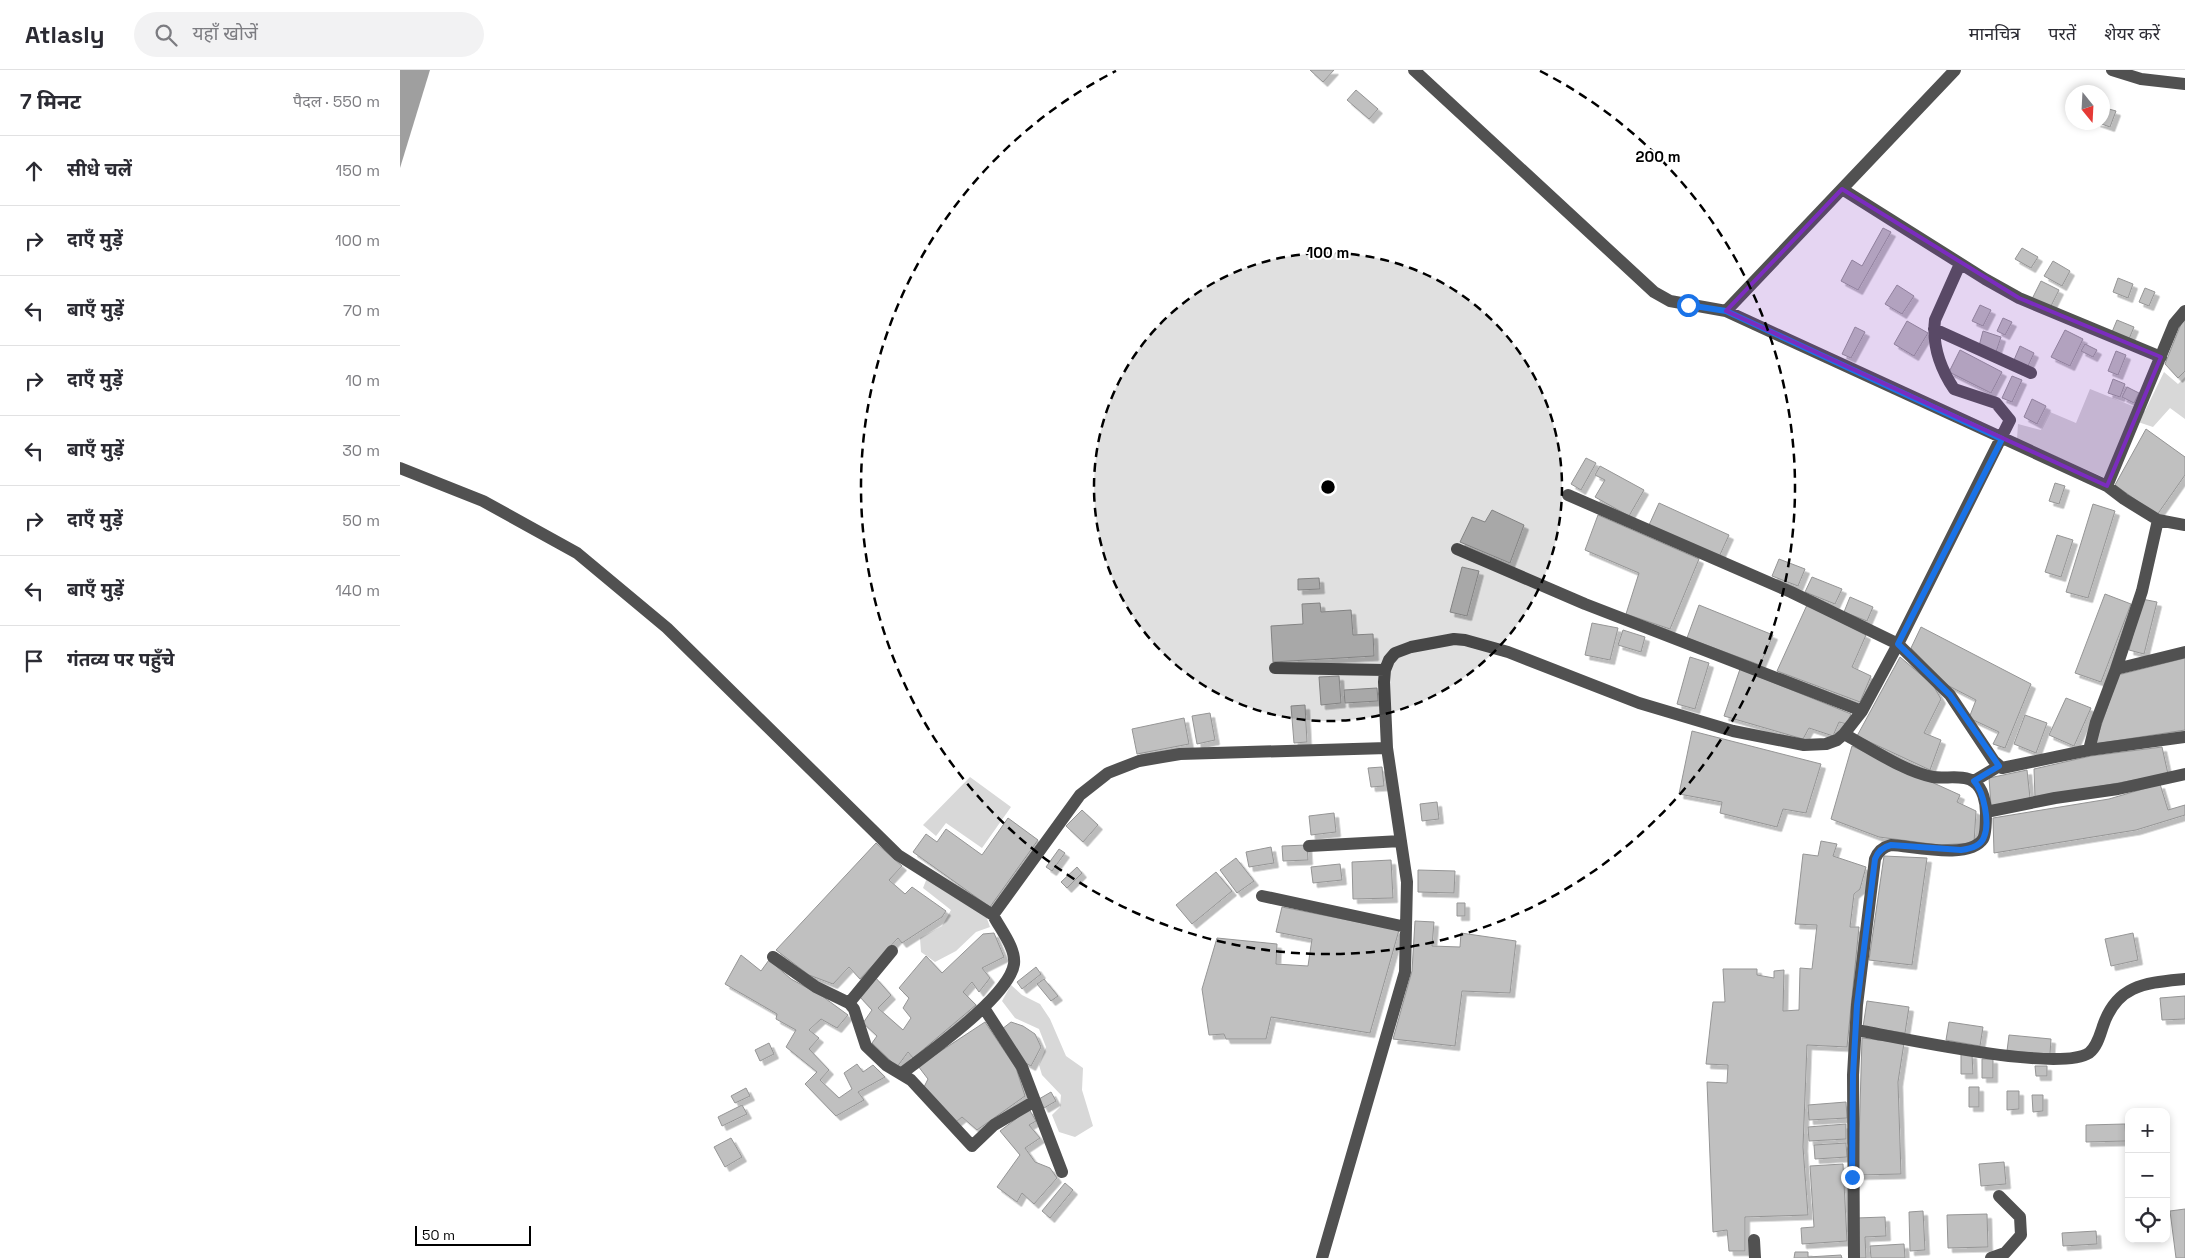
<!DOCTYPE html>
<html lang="hi">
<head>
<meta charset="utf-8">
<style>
  body { margin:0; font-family:"Space Grotesk","Noto Sans Devanagari",sans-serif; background:#f2f2f3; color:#2b2b33 }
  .controls { position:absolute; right:15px; bottom:15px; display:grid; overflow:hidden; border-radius:10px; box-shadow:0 2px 8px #0003 }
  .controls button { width:45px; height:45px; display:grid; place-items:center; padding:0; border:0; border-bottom:1px solid #e1e1e2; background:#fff; color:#2b2b33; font:25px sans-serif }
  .compass { position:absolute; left:1665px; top:15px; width:45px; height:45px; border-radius:50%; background:#fff; box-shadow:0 2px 8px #0003; rotate:162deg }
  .scale { position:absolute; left:15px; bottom:12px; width:116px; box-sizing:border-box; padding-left:5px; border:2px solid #000; border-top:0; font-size:14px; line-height:18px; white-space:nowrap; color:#000; -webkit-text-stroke:4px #fff; paint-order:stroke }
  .stop { position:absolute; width:15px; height:15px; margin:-11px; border:4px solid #1a73e8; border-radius:50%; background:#fff }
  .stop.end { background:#1a73e8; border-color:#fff; box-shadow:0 1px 5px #0008 }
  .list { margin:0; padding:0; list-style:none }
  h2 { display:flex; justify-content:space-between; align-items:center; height:65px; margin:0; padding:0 20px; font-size:21px }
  h2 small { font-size:16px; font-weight:400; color:#7c7c81 }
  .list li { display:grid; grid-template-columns:32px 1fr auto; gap:15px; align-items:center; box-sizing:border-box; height:70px; padding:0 20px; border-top:1px solid #e1e1e2 }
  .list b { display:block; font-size:19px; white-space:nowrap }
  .list em { font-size:16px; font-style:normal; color:#7c7c81 }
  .icon { flex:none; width:28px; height:28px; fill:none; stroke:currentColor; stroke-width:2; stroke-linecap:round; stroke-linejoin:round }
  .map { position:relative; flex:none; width:1785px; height:1188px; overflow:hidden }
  header { display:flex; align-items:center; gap:30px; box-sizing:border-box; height:70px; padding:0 25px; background:#fff; border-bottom:1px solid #e1e1e2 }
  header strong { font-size:24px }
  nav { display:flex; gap:28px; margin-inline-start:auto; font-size:18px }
  .search { width:350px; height:45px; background:#f2f2f3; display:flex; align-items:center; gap:12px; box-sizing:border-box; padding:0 18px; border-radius:28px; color:#7c7c81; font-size:19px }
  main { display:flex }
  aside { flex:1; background:#fff }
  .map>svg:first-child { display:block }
</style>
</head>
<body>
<header>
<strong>Atlasly</strong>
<div class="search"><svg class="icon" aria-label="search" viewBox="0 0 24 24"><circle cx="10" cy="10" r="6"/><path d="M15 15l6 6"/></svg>यहाँ खोजें</div>
<nav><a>मानचित्र</a><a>परतें</a><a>शेयर करें</a></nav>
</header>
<main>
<aside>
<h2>7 मिनट<small>पैदल · 550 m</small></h2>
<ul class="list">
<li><svg class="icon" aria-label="ahead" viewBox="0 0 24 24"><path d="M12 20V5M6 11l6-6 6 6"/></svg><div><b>सीधे चलें</b></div><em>150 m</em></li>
<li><svg class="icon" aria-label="right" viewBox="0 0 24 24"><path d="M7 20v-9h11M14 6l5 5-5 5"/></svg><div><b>दाएँ मुड़ें</b></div><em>100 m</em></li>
<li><svg class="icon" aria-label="left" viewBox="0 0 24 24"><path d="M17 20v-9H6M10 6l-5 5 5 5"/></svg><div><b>बाएँ मुड़ें</b></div><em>70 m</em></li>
<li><svg class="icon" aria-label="right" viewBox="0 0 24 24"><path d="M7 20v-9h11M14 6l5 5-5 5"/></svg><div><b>दाएँ मुड़ें</b></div><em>10 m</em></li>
<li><svg class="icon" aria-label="left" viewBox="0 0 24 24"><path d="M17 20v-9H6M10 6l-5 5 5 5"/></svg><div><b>बाएँ मुड़ें</b></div><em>30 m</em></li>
<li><svg class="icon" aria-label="right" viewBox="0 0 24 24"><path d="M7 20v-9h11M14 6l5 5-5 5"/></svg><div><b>दाएँ मुड़ें</b></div><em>50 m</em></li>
<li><svg class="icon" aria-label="left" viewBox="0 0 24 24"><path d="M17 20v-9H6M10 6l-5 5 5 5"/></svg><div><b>बाएँ मुड़ें</b></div><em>140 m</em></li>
<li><svg class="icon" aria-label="arrive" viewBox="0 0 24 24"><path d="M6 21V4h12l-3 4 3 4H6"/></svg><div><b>गंतव्य पर पहुँचे</b></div></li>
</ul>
</aside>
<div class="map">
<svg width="1785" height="1188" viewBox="0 0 1785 1188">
  <defs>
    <filter id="shadow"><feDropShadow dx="4.5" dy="4.5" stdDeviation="0" flood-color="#0004"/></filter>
  </defs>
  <rect width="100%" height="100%" fill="#fff"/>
  <path fill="#d8d8d8" d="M1764,302l14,12 7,-7v42l-15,-11 -17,19 -24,-8 -24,59 -88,-39 1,-15 23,6 9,-18 26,11 14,-34 55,22z
    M570,707l41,30 -29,41 -36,-25 -10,13 -13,-11z
    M527,808l59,38 4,11 -14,5 -20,19 -21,11 -14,-10 -1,-14 22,-12 9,-16 -28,-22z
    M611,915l11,10 18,9 10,15 16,37 17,12 -1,22 11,36 -18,11 -16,-5 -7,-17 8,-8 1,-12 -19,-20 -3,-10 7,-18 -7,-18 -24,-11 -13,-17z"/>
  <path fill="#9f9f9f" d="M0,0h30l-30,98z"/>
  <path fill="#c0c0c0" stroke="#959595" filter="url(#shadow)" d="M910,0h24l-11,12z
    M956,20l22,19 -9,10 -22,-19z
    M1702,37l14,4 -6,16 -14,-5h6z
    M1483,158l8,4 -33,58 -17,-9 11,-21 10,6z
    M1622,178l16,9 -7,11 -16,-9z
    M1653,191l17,10 -8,15 -18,-10z
    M1718,208l15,6 -5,14 -15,-6z
    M1641,211l18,9 -9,18 -18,-9z
    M1497,215l17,11 -12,18 -17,-10z
    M1745,218l10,4 -6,14 -10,-4z
    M1580,235l11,5 -8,16 -11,-5z
    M1603,248l9,4 -7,13 -8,-4z
    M1717,250l17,7 -5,12 -17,-7z
    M1785,250v51l-7,7 -13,-14 16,-40z
    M1507,251l21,12 -14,23 -20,-12z
    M1455,257l10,5 -14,26 -9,-4z
    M1665,260l18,9 -13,27 -19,-9z
    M1583,261l18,6 -5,15 -17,-6z
    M1685,274l12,6 -4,7 -12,-6z
    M1620,276l14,7 -6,13 -14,-6z
    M1560,280l42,22 -11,21 -42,-21z
    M1716,281l10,4 -8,20 -10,-4z
    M1612,306l10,4 -10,22 -10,-4z
    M1713,309l12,5 -5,13 -12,-4z
    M1727,317l12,6 -5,10 -12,-6z
    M1632,329l14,7 -9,18 -13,-7z
    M1746,359l39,28v18l-28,40 -42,-30z
    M1186,388l10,5 -15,27 -10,-6z
    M1200,396l44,24 -15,26 -34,-19 10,-17 -10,-5z
    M1655,413l10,3 -6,18 -10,-3z
    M1259,433l70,32 -10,22 -70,-32z
    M1693,434l22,7 -27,87 -22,-6z
    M1092,440l32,15 -14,38 -50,-21 12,-25 13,5z
    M1198,445l101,44 -29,70 -44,-15 13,-41 -54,-23z
    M1657,465l16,5 -12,37 -16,-5z
    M1379,489l26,10 -7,17 -26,-10z
    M1062,497l17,4 -12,45 -17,-4z
    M1412,507l30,12 -7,15 -30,-12z
    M919,508l1,11 -22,1v-11z
    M1705,524l26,10 -30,78 -26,-9z
    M1450,527l23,10 -6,14 -23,-9z
    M1742,529l15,3 -13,52 -15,-4z
    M920,533l1,9 30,-2 2,25 20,-1 1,22 -101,6 -2,-36 32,-2 -1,-20z
    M1299,535l74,30 -13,30 -73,-27z
    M1407,535l59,30 -14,32 19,9 -11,26 -83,-31z
    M1192,553l26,5 -8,32 -25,-5z
    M1521,557l110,57 -26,64 -12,-4 6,-12 -30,-14 7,-18 -29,-15 -36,-37z
    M1223,560l22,7 -4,15 -23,-7z
    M1290,587l19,6 -14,46 -18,-5z
    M1500,587l33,28 8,14 -17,34 17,7 -11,30 -73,-34z
    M1785,588v72l-90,14 23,-69z
    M1340,599l111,45 -4,10 -8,-2 -6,14 -24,-8 -6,11 -79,-23z
    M939,606l2,27 -20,2 -2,-28z
    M977,618l1,13 -33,2 -1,-13z
    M1666,628l25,10 -17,38 -25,-11z
    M905,635l2,37 -13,1 -3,-37z
    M810,643l5,27 -18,4 -5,-28z
    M1625,645l22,8 -11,30 -22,-9z
    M784,648l5,26 -52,10 -5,-25z
    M1292,661l129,33 -15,49 -23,-4 -6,18 -57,-14 2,-11 -43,-8z
    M1452,676l108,49 -3,7 19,9 -2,32 -35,2 -60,-8 -48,-18z
    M1762,677l6,27 -133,24 -1,-29 57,-13z
    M982,697l2,19 -13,1 -3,-19z
    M1627,700l3,28 -39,8 -2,-28z
    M1760,714l8,26 17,-5v10l-49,15 -142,23 -1,-35 116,-19z
    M1037,732l2,17 -17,2 -2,-17z
    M682,740l16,15 -15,17 -17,-16z
    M934,743l2,19 -25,3 -2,-19z
    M608,748l30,22 -48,67 -77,-55 13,-18 11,8 9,-13 36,26z
    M1421,771l16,3 -4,12 33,11 -6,22 -6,5 -4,33h9l-12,120 -40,-2 -4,102 5,68 -63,2v34h-16l-2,-21 -14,2 -6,-150 20,1 1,-18 -22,-1 7,-62h12l-2,-33h34v6l17,3v-7l10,-1 -1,41 16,-1 1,-42 12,1 5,-44 -22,-1 8,-70 15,2z
    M476,773l26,23 -13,14 16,14 7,-7 34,24 -4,6 -40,26 -4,-5 -38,41 -11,-12 -16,17 -24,-9 -33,-25z
    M907,775l1,15 -25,1 -1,-15z
    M871,777l3,16 -25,4 -3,-15z
    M659,779l6,4 -13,18 -6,-4z
    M1484,786l43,2 -15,107 -43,-5z
    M836,788l18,23 -17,12 -17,-23z
    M991,790l2,38 -40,1 -1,-37z
    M940,794l2,16 -29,3 -2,-16z
    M677,797l5,6 -15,15 -6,-6z
    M1018,800l37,1 -1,22 -36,-1z
    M816,802l16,19 -40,33 -16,-19z
    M1057,833h8v13h-8z
    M882,837l117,23 -29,103 -99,-16 -5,22h-40l-2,-5 -15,1 -7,-46 15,-51 60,6 -1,20 32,2 4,-27 -36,-7z
    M1015,851l19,1 -2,24 28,1 1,-14 55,8 -6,52 -48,-2 -7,55 -62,-7 19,-68z
    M594,863l10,24 -22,11 8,10 -11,14 -7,-10 -9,10 13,13 -63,53 -5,-6 -11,15 -25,-24 5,-7 -14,-13 9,-13 -13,-14 16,-19 16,18 -13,13 25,22 8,-12 -8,-10 6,-10 -10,-10 27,-32 16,17 41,-39z
    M1733,863l5,27 -27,6 -6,-27z
    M341,885l20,16 8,-11 22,19 31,17 26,19 -11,13 -16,-9 -12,11 10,8 -10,11 20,21 -9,10 19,18 13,-9 -8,-16 13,-9 6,8 10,-7 12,12 -27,15 6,8 -28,16 -31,-32 12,-12 -31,-25 10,-17 -20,-11 1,-5 -52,-30z
    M636,897l5,7 -19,15 -5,-7z
    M644,909l14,17 -7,5 -14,-17z
    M1785,926v23l-23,1 -2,-22z
    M1467,931l42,6 -4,26 -42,-6z
    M585,952l31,46 9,28 -48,34 -15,-13 -6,5 -32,-35 4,-8 -10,-13z
    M611,952l12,4 12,8 6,13 -10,19 -9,-5 -20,-32z
    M1549,952l34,5 -3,19 -34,-6z
    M1609,965l42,4 -1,15 -43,-3z
    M1462,968l42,5 -6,39 3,92 -43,1z
    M369,973l5,11 -14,7 -5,-11z
    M1561,984h11l1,20h-12z
    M1582,989h11v19h-11z
    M1635,996h12v10h-11z
    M1569,1017h10v20h-10z
    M346,1018l4,8 -15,7 -4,-7z
    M1607,1021h12v18l-12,1z
    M651,1022l5,9 -12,7 -5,-9z
    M1632,1025h11v16l-10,1z
    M1446,1032l1,16 -38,2 -1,-15z
    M342,1035l5,9 -25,12 -4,-9z
    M629,1039l7,12 -7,4 11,13 -15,10 10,14 15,6 7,10 -23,26 -12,-11 -5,9 -20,-15 23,-32 -20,-24z
    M1446,1054v15l-37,2 -1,-14z
    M1725,1054l1,17 -40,1v-17z
    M331,1068l11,19 -17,10 -11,-20z
    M1446,1073l1,14 -32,2 -1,-14z
    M1604,1092l2,22 -25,2 -2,-22z
    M1443,1094l4,77 -45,3 -1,-16 13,-1 -4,-61z
    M665,1113l8,7 -23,28 -8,-7z
    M1785,1139v49h-9l-6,-47z
    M1523,1141l2,39 -15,1 -1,-39z
    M1587,1144l1,33 -40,1 -1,-33z
    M1485,1147l1,19 -21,1 1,21h-8l-2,-40z
    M1696,1161l1,13 -34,2 -1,-13z
    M1504,1174l1,14h-34l-1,-12z
    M1395,1182h13v5l33,-2 1,3h-48z"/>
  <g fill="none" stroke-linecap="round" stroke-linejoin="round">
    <path stroke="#515151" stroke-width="12" d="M1014,0l240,222 16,9 56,10 381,175 17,13 34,21 27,5
      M1712,0l29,9 44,5
      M1442,119l143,90 34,19 142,59
      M1326,241l229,-241
      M1534,259l97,44
      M0,398l83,33 94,52 90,75 231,227 95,60
      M1707,416l67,-162 11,-13
      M1168,425l223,97 107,52 52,51 44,66 8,7 87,-18 7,-28 20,-53 69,-17
      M1057,479l128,55 277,107
      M875,598l110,2
      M1716,599l26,-78 16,-71
      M1444,664c26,14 61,38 89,43 12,2 32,-3 41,5 9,6 12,21 12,31 0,7 0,21 -3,26 -14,21 -70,7 -92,6 -8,2 -13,6 -16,14l-18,146 -4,70 1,183
      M1689,680l96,-13
      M1574,711l25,-15
      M1586,742l69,-14 63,-9 67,-15
      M909,776l92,-5
      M862,826l144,31
      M373,887l43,30 33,16 5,6 12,37 20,19 25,15 61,66 22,-21 41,-24
      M449,933l43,-52
      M584,938l38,59 40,105
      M1456,960c41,7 202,43 233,23 8,-6 11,-18 14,-27 14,-42 43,-43 82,-47
      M501,1004c27,-21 108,-77 113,-110 2,-16 -14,-35 -21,-49l87,-120 28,-22 31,-12 41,-7 207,-6
      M1354,1170l1,18
      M922,1188l83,-286 2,-90 -20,-134 -3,-66 1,-12 4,-10 6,-7 16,-6 43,-8 11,1 43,12 131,51 94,28 71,14 22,-1 11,-4 7,-6 18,-23 36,-67 112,-224 -14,-17 -42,-14c-14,-21 -22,-44 -19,-69l25,-56
      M1591,1188l14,-5 16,-18 -1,-18 -21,-21"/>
  </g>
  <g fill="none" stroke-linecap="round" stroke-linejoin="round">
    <path stroke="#1a73e8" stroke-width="6" d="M1288,235l38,6 276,128 -104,205 52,51 49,71 -25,15c10,11 16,42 10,56 -3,9 -15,12 -23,13l-70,-5c-8,2 -13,6 -16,14l-18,146 -4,70 -1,102"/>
  </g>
  <path fill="#7b2cbf" fill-opacity="0.2" stroke="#7b2cbf" stroke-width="4" stroke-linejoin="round" d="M1442,119l177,109 142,59 -54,129 -381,-175z"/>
  <circle cx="928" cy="417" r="234" fill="#000" fill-opacity=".12"/>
  <g fill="none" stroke="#000" stroke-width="2.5" stroke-dasharray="9 6">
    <circle cx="928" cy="417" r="234"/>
    <path d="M1140 1A467 467 0 1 1 716 1"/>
  </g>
  <circle cx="928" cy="417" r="8" fill="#000" stroke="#fff" stroke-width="2.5"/>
  <g font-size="15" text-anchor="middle" font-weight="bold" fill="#000" stroke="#fff" stroke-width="4" stroke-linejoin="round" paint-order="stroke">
    <text x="1258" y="92">200 m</text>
    <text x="928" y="188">100 m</text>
  </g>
</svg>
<div class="controls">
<button>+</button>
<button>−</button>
<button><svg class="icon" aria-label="locate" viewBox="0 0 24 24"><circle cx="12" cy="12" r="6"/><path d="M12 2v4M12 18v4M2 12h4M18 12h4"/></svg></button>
</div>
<svg class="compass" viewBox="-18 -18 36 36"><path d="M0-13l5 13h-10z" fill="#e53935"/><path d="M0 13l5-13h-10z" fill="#7c7c81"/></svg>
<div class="scale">50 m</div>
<div class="stop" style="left:1288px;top:235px"></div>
<div class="stop end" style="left:1452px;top:1107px"></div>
</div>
</main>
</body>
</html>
